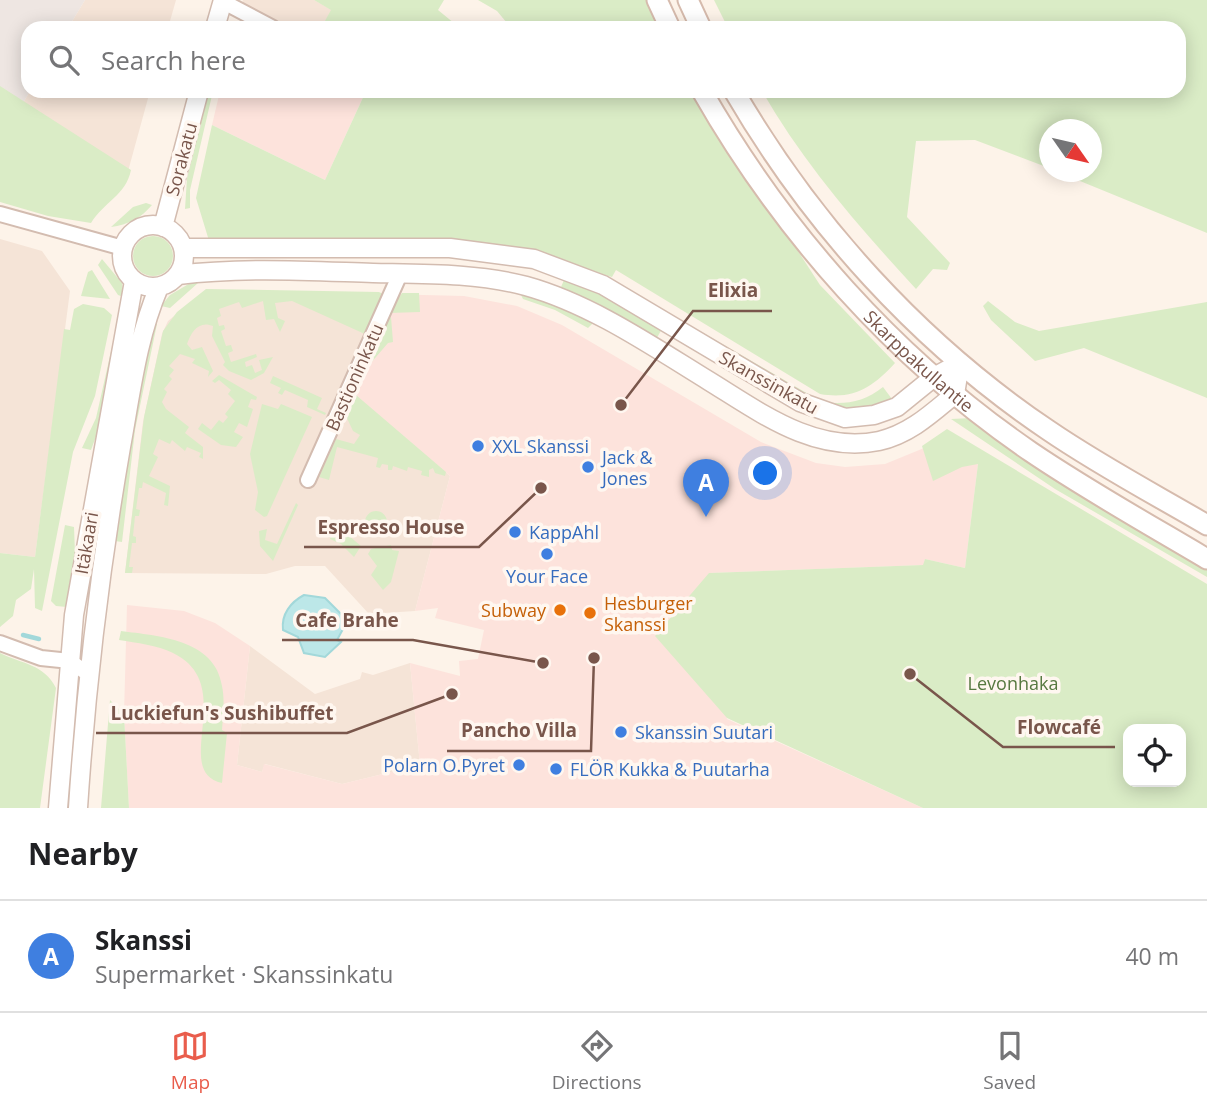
<!DOCTYPE html>
<html lang="en">
<head>
<meta charset="utf-8">
<style>
  body { margin:0; font-family:"Open Sans",sans-serif; background:#f6f6f6; color:#202124 }
  .controls { position:absolute; right:21px; bottom:21px; display:grid; overflow:hidden; border-radius:14px; box-shadow:0 4px 18px #0003 }
  .controls button { width:63px; height:63px; display:grid; place-items:center; padding:0; border:0; border-bottom:2px solid #e0e0e0; background:#fff; color:#202124; font:35px sans-serif }
  .compass { position:absolute; left:1039px; top:119px; width:63px; height:63px; border-radius:50%; background:#fff; box-shadow:0 4px 18px #0003; rotate:124deg }
  .you { position:absolute; left:766px; top:474px; width:24px; height:24px; margin:-18px; border:5px solid #fff; border-radius:50%; background:#1a73e8; box-shadow:0 0 0 10px #1a73e833 }
  .badge { display:grid; place-items:center; width:46px; height:46px; border-radius:50%; background:#e95d4c; color:#fff; font-size:23px; font-weight:700 }
  .pin { position:absolute; translate:-50% -58px; filter:drop-shadow(0 2px 4px #0008) }
  .pin::after { content:''; position:absolute; top:37px; width:24px; height:21px; background:inherit; clip-path:polygon(0 0,100% 0,50% 100%) }
  .list { margin:0; padding:0; list-style:none }
  h2 { display:flex; justify-content:space-between; align-items:center; height:91px; margin:0; padding:0 28px; font-size:30px }
  h2 small { font-size:23px; font-weight:400; color:#757577 }
  .list li { display:grid; grid-template-columns:46px 1fr auto; gap:21px; align-items:center; box-sizing:border-box; height:112px; padding:0 28px; border-top:2px solid #e0e0e0 }
  .list b { display:block; font-size:26px; white-space:nowrap }
  .list p { margin:0; font-size:23px; white-space:nowrap; color:#757577 }
  .list em { font-size:23px; font-style:normal; color:#757577 }
  .icon { flex:none; width:38px; height:38px; fill:none; stroke:currentColor; stroke-width:2; stroke-linecap:round; stroke-linejoin:round }
  .map { position:relative; flex:none; width:1207px; height:808px; overflow:hidden }
  .search { position:absolute; background:#fff; box-shadow:0 4px 18px #0003; left:21px; right:21px; top:21px; height:77px; display:flex; align-items:center; gap:18px; box-sizing:border-box; padding:0 24px; border-radius:21px; color:#757577; font-size:26px }
  .sheet { height:203px; background:#fff }
  nav { display:flex; justify-content:space-around; align-items:center; box-sizing:border-box; height:98px; border-top:2px solid #e0e0e0; background:#fff; font-size:19px; color:#757577 }
  nav a { display:grid; justify-items:center; gap:4px }
  nav .on { color:#e95d4c }
  .map>svg:first-child { display:block }
</style>
</head>
<body>
<div class="map">
<svg width="1207" height="808" viewBox="0 0 1207 808">
  <rect width="100%" height="100%" fill="#fdf3e9"/>
  <path fill="#f5e4d7" d="M85,0h91l-8,28h-100z
    M243,0h71l18,10 -11,18h-35l-44,-24z
    M30,91h120l-23,84 -108,-65z
    M0,239l42,12 28,40 -35,266 -35,-4z
    M205,291l178,3 -39,91 106,91 -35,135 -46,3 -44,-48h-30l-29,8 -141,-1 18,-151 19,-88 6,-13z
    M250,646l65,48 45,-15 2,-7 11,3 37,-12 10,102 -78,19 -77,-20 -3,8 -25,-7z"/>
  <path fill="#fde3dc" d="M220,91h146l-41,89 -113,-55z
    M383,294l81,2 53,10 45,19 199,117 55,21 29,4 40,-3 44,-18 49,18 -13,104 -40,-9 -1,6 -215,8 18,146 196,89h-794l-5,-94 3,-109 57,6 31,12 35,23 -13,119 25,7 2,-8 78,20 78,-19 -10,-102 50,13 -1,-15 19,-2 6,-29 -49,-12 3,-10 -23,3 35,-135 -106,-91 39,-83z"/>
  <path fill="#eee6e2" d="M0,0h85l-17,28h-40l2,63 -11,19 -19,-12z"/>
  <path fill="#daecc6" fill-rule="evenodd" d="M314,0h130l-6,10 22,18h-139l10,-18z
    M478,0h170l13,28h-155l1,-5 -10,-12z
    M714,0h493v233l-149,-61h34v-42h-42l-1,38 -74,-28 -59,1 -9,76 43,46 -3,7 -14,-1 -17,20c-57,-62 -112,-125 -154,-198h417v-63h-451z
    M0,86l131,84c-5,25 -27,32 -40,53l-43,-7 -48,-14z
    M209,91h4l-23,99v18l-5,1 2,-31z
    M366,91h328l126,194 75,78c-22,24 -41,37 -75,31l-204,-124 -4,7 -77,-23 -325,-10 -14,-46 16,-73 113,55z
    M146,203l6,2c-11,13 -24,20 -41,22l22,-20z
    M133 256a20 20 0 1 1 40 0a20 20 0 1 1-40 0Z
    M102,259l20,24 2,14 -6,-2 -20,-30z
    M92,270l18,29 -29,-3 7,-24z
    M566,275l97,52 -9,16 -95,-51z
    M192,282l6,1 -28,25 -9,-2 9,-11z
    M206,289l173,3 4,2v8l-16,33 -75,-34 -17,2 3,15 7,3 -5,11 -6,-13 -8,1 -3,-19 -21,7 -3,-6 -20,7 2,7 -4,2 2,8 5,-1 1,4 -4,2 5,15 5,-1 2,6 -5,2 3,9 25,-8 1,3 -12,5 1,5 6,-2 3,8 7,-3 -3,-10 14,-3 -9,16 -13,7 -22,-9 -6,-6 2,-3 -13,-26 1,-10c-14,-6 -22,6 -26,18l5,6 10,-3 11,24 -5,6 1,-6 -17,-8 3,-4 -15,-5 -11,12 5,4 -5,6 3,3 -8,10 3,3 -5,10 4,7 23,18 -4,6 18,14v12l-4,-2 2,-4 -14,-6 -2,4 -13,-11 -2,4 -11,-5 -6,15 5,3 -9,19 21,10 -2,20 -4,-1 2,-12 -23,-11 -1,6h-3l-3,21 4,1 -1,6h-4l-2,20 3,1v6h-4l-3,24h4l-1,6h-7l19,-156 19,-86 14,-19z
    M518,289l77,32 -7,7 -33,-18 -32,-11z
    M402,293h17l1,19 -31,1z
    M988,301l27,21 24,9 168,-29v96l-123,-50 -49,13 -44,-41 -8,-14z
    M83,304l21,4 8,7 -17,81 -22,56 -31,159 -7,-3 -1,-39 -3,20 -15,11 -3,16 -13,11v-74l35,4 29,-228 6,1 4,-21z
    M119,316l-17,104 -11,30 -9,-2 14,-30z
    M391,317l2,25 -5,1 -24,28 21,-48z
    M150,323l7,1 -22,106 -13,112 -7,-1 -1,-31z
    M700,331l122,71c24,3 42,0 61,-15l9,12c-21,13 -49,14 -73,8l-122,-70z
    M219,375l38,22 -1,3 -5,-1 -3,8 5,2 -6,18 -8,-4 -5,9 9,5 -7,10 -15,-2 -23,-16 4,-6 9,7 8,-10 4,3 5,-6 -3,-3 10,-13 -7,-7 3,-4 -12,-10 -4,3 -3,-2z
    M273,376l49,22 -5,11 9,4 -1,2 -18,-8 1,-7 -23,-10 -3,5 -4,-2 3,-5 -11,-5z
    M356,395l90,77 -1,4 -10,-3 -2,-5 -4,2v7l-8,-2 1,-4 -14,-4 -1,4 -14,-5 -1,4h-4v-5l-6,-1 -2,4 -4,-1 2,-9 -41,-11 -8,33 -10,-3 17,-38 18,5 6,-9 -7,-4 -7,-15z
    M262,404l16,5 3,-5 31,13 -45,99 -3,1 -9,-7 3,-18 -8,-38z
    M972,418l235,149v10l-152,-88 -104,-70z
    M947,429l260,155v224h-284l-196,-90 -72,-82 54,-63 214,-8 2,-6 40,9 13,-104 -16,3 -29,14 -11,-35zM1181,729v53h-53v-53z
    M296,503l2,2 -25,56 -13,-15 -1,-15 8,-2 -2,11 12,4z
    M365 522a11 11 0 1 1 22 0a11 11 0 1 1-22 0Z
    M65,525l9,2 1,26 -8,54 -11,-1 -5,-5z
    M334,529l7,3 12,-2 -5,5 13,11 -7,11 -13,-13 -11,-5z
    M391,545l1,5 7,1 -8,31 -8,8 -12,-15 6,-9 -9,-12 3,-5z
    M121,631c37,5 94,8 101,55 3,14 1,30 0,44l5,3 -5,50c-52,-12 17,-98 -49,-130 -16,-8 -36,-10 -54,-13z
    M0,653c22,11 44,11 56,35l-16,120h-40z
    M110,700l14,14 5,94h-28z"/>
  <path fill="#bce7e8" stroke="#a2d8da" stroke-width="2" d="M304,595l21,3 17,17 1,14 -6,11 4,2 -16,15 -21,-4 -6,-16 -15,-7c-2,-16 8,-28 21,-35z"/>
  <g fill="none" stroke-linecap="round" stroke-linejoin="round">
    <path stroke="#a2d8da" stroke-width="4.5" d="M23,635l16,4"/>
    <defs>
      <path id="minor" d="M222,1l51,27
        M0,214l123,34
        M308,480l92,-206
        M0,643l41,15 29,3 18,13"/>
      <path id="tertiary" d="M215,28l8,-28
        M122 256a31 31 0 1 1 62 0a31 31 0 1 1-62 0Z
        M163,227l36,-136
        M183,248h267l84,11 69,26 197,117 45,16 29,-3 23,-8 37,-30 26,-14
        M178,275c65,-8 130,-4 195,-2 51,1 104,0 153,13 65,18 126,60 183,95 52,32 106,73 170,60 31,-7 53,-28 76,-47l5,-31
        M58,808l16,-193 60,-334
        M78,808c8,-122 22,-240 43,-361 10,-54 16,-109 38,-160"/>
      <g id="secondary">
        <path d="M657,0l13,28"/>
        <path d="M688,0l13,28"/>
        <path id="s1" d="M702,91c81,142 193,268 329,361 56,38 117,72 176,107"/>
        <path d="M734,91c78,134 185,252 314,339 51,35 106,64 159,95"/>
      </g>
    </defs>
    <use href="#minor" stroke="#d3bcb0" stroke-width="18"/>
    <use href="#tertiary" stroke="#d3bcb0" stroke-width="21"/>
    <use href="#secondary" stroke="#d6bbad" stroke-width="23"/>
    <use href="#minor" stroke="#fff" stroke-width="14"/>
    <use href="#tertiary" stroke="#fff" stroke-width="18"/>
    <use href="#secondary" stroke="#fff" stroke-width="19"/>
  </g>
  <g fill="#3f7fe0" stroke="#fff7f0" stroke-width="2.5">
    <circle cx="478" cy="446" r="7"/>
    <circle cx="588" cy="467" r="7"/>
    <circle cx="515" cy="532" r="7"/>
    <circle cx="547" cy="554" r="7"/>
    <circle cx="621" cy="732" r="7"/>
    <circle cx="519" cy="765" r="7"/>
    <circle cx="556" cy="769" r="7"/>
  </g>
  <g fill="#e8710a" stroke="#fff7f0" stroke-width="2.5">
    <circle cx="560" cy="610" r="7"/>
    <circle cx="590" cy="613" r="7"/>
  </g>
  <g text-anchor="middle" dominant-baseline="central" stroke-width="7" stroke-linejoin="round" paint-order="stroke">
    <g font-size="18" fill="#79564b" stroke="#fff7f0">
      <text transform="translate(181 159) rotate(-75)">Sorakatu</text>
      <text stroke="none"><textPath href="#s1" startOffset="348">Skarppakullantie</textPath></text>
      <text transform="translate(354 377) rotate(-66)">Bastioninkatu</text>
      <text transform="translate(769 382) rotate(29)">Skanssinkatu</text>
      <text transform="translate(86 543) rotate(-80)">Itäkaari</text>
    </g>
    <g font-size="18" fill="#366cbe" stroke="#fff7f0" text-anchor="start">
      <text x="492" y="446">XXL Skanssi</text>
      <text x="602" y="457">Jack &amp;<tspan x="602" dy="21">Jones</tspan></text>
      <text x="529" y="532">KappAhl</text>
      <text x="547" y="576" text-anchor="middle">Your Face</text>
      <text x="635" y="732">Skanssin Suutari</text>
      <text x="505" y="765" text-anchor="end">Polarn O.Pyret</text>
      <text x="570" y="769">FLÖR Kukka &amp; Puutarha</text>
    </g>
    <g font-size="18" fill="#c56008" stroke="#fff7f0" text-anchor="start">
      <text x="604" y="603">Hesburger<tspan x="604" dy="21">Skanssi</tspan></text>
      <text x="546" y="610" text-anchor="end">Subway</text>
    </g>
    <g font-size="18" fill="#577940" stroke="#fff7f0">
      <text x="1013" y="683">Levonhaka</text>
    </g>
  </g>
  <path fill="none" stroke="#79564b" stroke-width="2.5" d="M621 405L693 311H772M541 488L479 547H304M543 663L413 640H282M452 694L347 733H96M910 674L1003 747H1115M594 658L591 751H447"/>
  <g fill="#79564b" stroke="#fff7f0" stroke-width="2.5">
    <circle cx="621" cy="405" r="7"/>
    <circle cx="541" cy="488" r="7"/>
    <circle cx="543" cy="663" r="7"/>
    <circle cx="452" cy="694" r="7"/>
    <circle cx="910" cy="674" r="7"/>
    <circle cx="594" cy="658" r="7"/>
  </g>
  <g font-size="19" text-anchor="middle" font-weight="bold" fill="#79564b" stroke="#fff7f0" stroke-width="7" stroke-linejoin="round" paint-order="stroke">
    <text x="733" y="297">Elixia</text>
    <text x="391" y="534">Espresso House</text>
    <text x="347" y="627">Cafe Brahe</text>
    <text x="222" y="720">Luckiefun's Sushibuffet</text>
    <text x="1059" y="734">Flowcafé</text>
    <text x="519" y="737">Pancho Villa</text>
  </g>
</svg>
<div class="controls">
<button><svg class="icon" aria-label="locate" viewBox="0 0 24 24"><circle cx="12" cy="12" r="6"/><path d="M12 2v4M12 18v4M2 12h4M18 12h4"/></svg></button>
</div>
<svg class="compass" viewBox="-18 -18 36 36"><path d="M0-13l5 13h-10z" fill="#e53935"/><path d="M0 13l5-13h-10z" fill="#757577"/></svg>
<div class="you"></div>
<div class="pin badge" style="left:706px;top:517px;background:#3f7fe0">A</div>
<div class="search"><svg class="icon" aria-label="search" viewBox="0 0 24 24"><circle cx="10" cy="10" r="6"/><path d="M15 15l6 6"/></svg>Search here</div>
</div>
<section class="sheet">
<h2>Nearby<small></small></h2>
<ul class="list">
<li><span class="badge" style="background:#3f7fe0">A</span><div><b>Skanssi</b><p>Supermarket · Skanssinkatu</p></div><em>40 m</em></li>
</ul>
</section>
<nav>
<a class="on"><svg class="icon" aria-label="map" viewBox="0 0 24 24"><path d="M3 6l6-2 6 2 6-2v14l-6 2-6-2-6 2zM9 4v14M15 6v14"/></svg>Map</a>
<a><svg class="icon" aria-label="directions" viewBox="0 0 24 24"><path d="M12 3l9 9-9 9-9-9zM9 14v-3h6M13 9l2 2-2 2"/></svg>Directions</a>
<a><svg class="icon" aria-label="saved" viewBox="0 0 24 24"><path d="M7 4h10v16l-5-4-5 4z"/></svg>Saved</a>
</nav>
</body>
</html>
